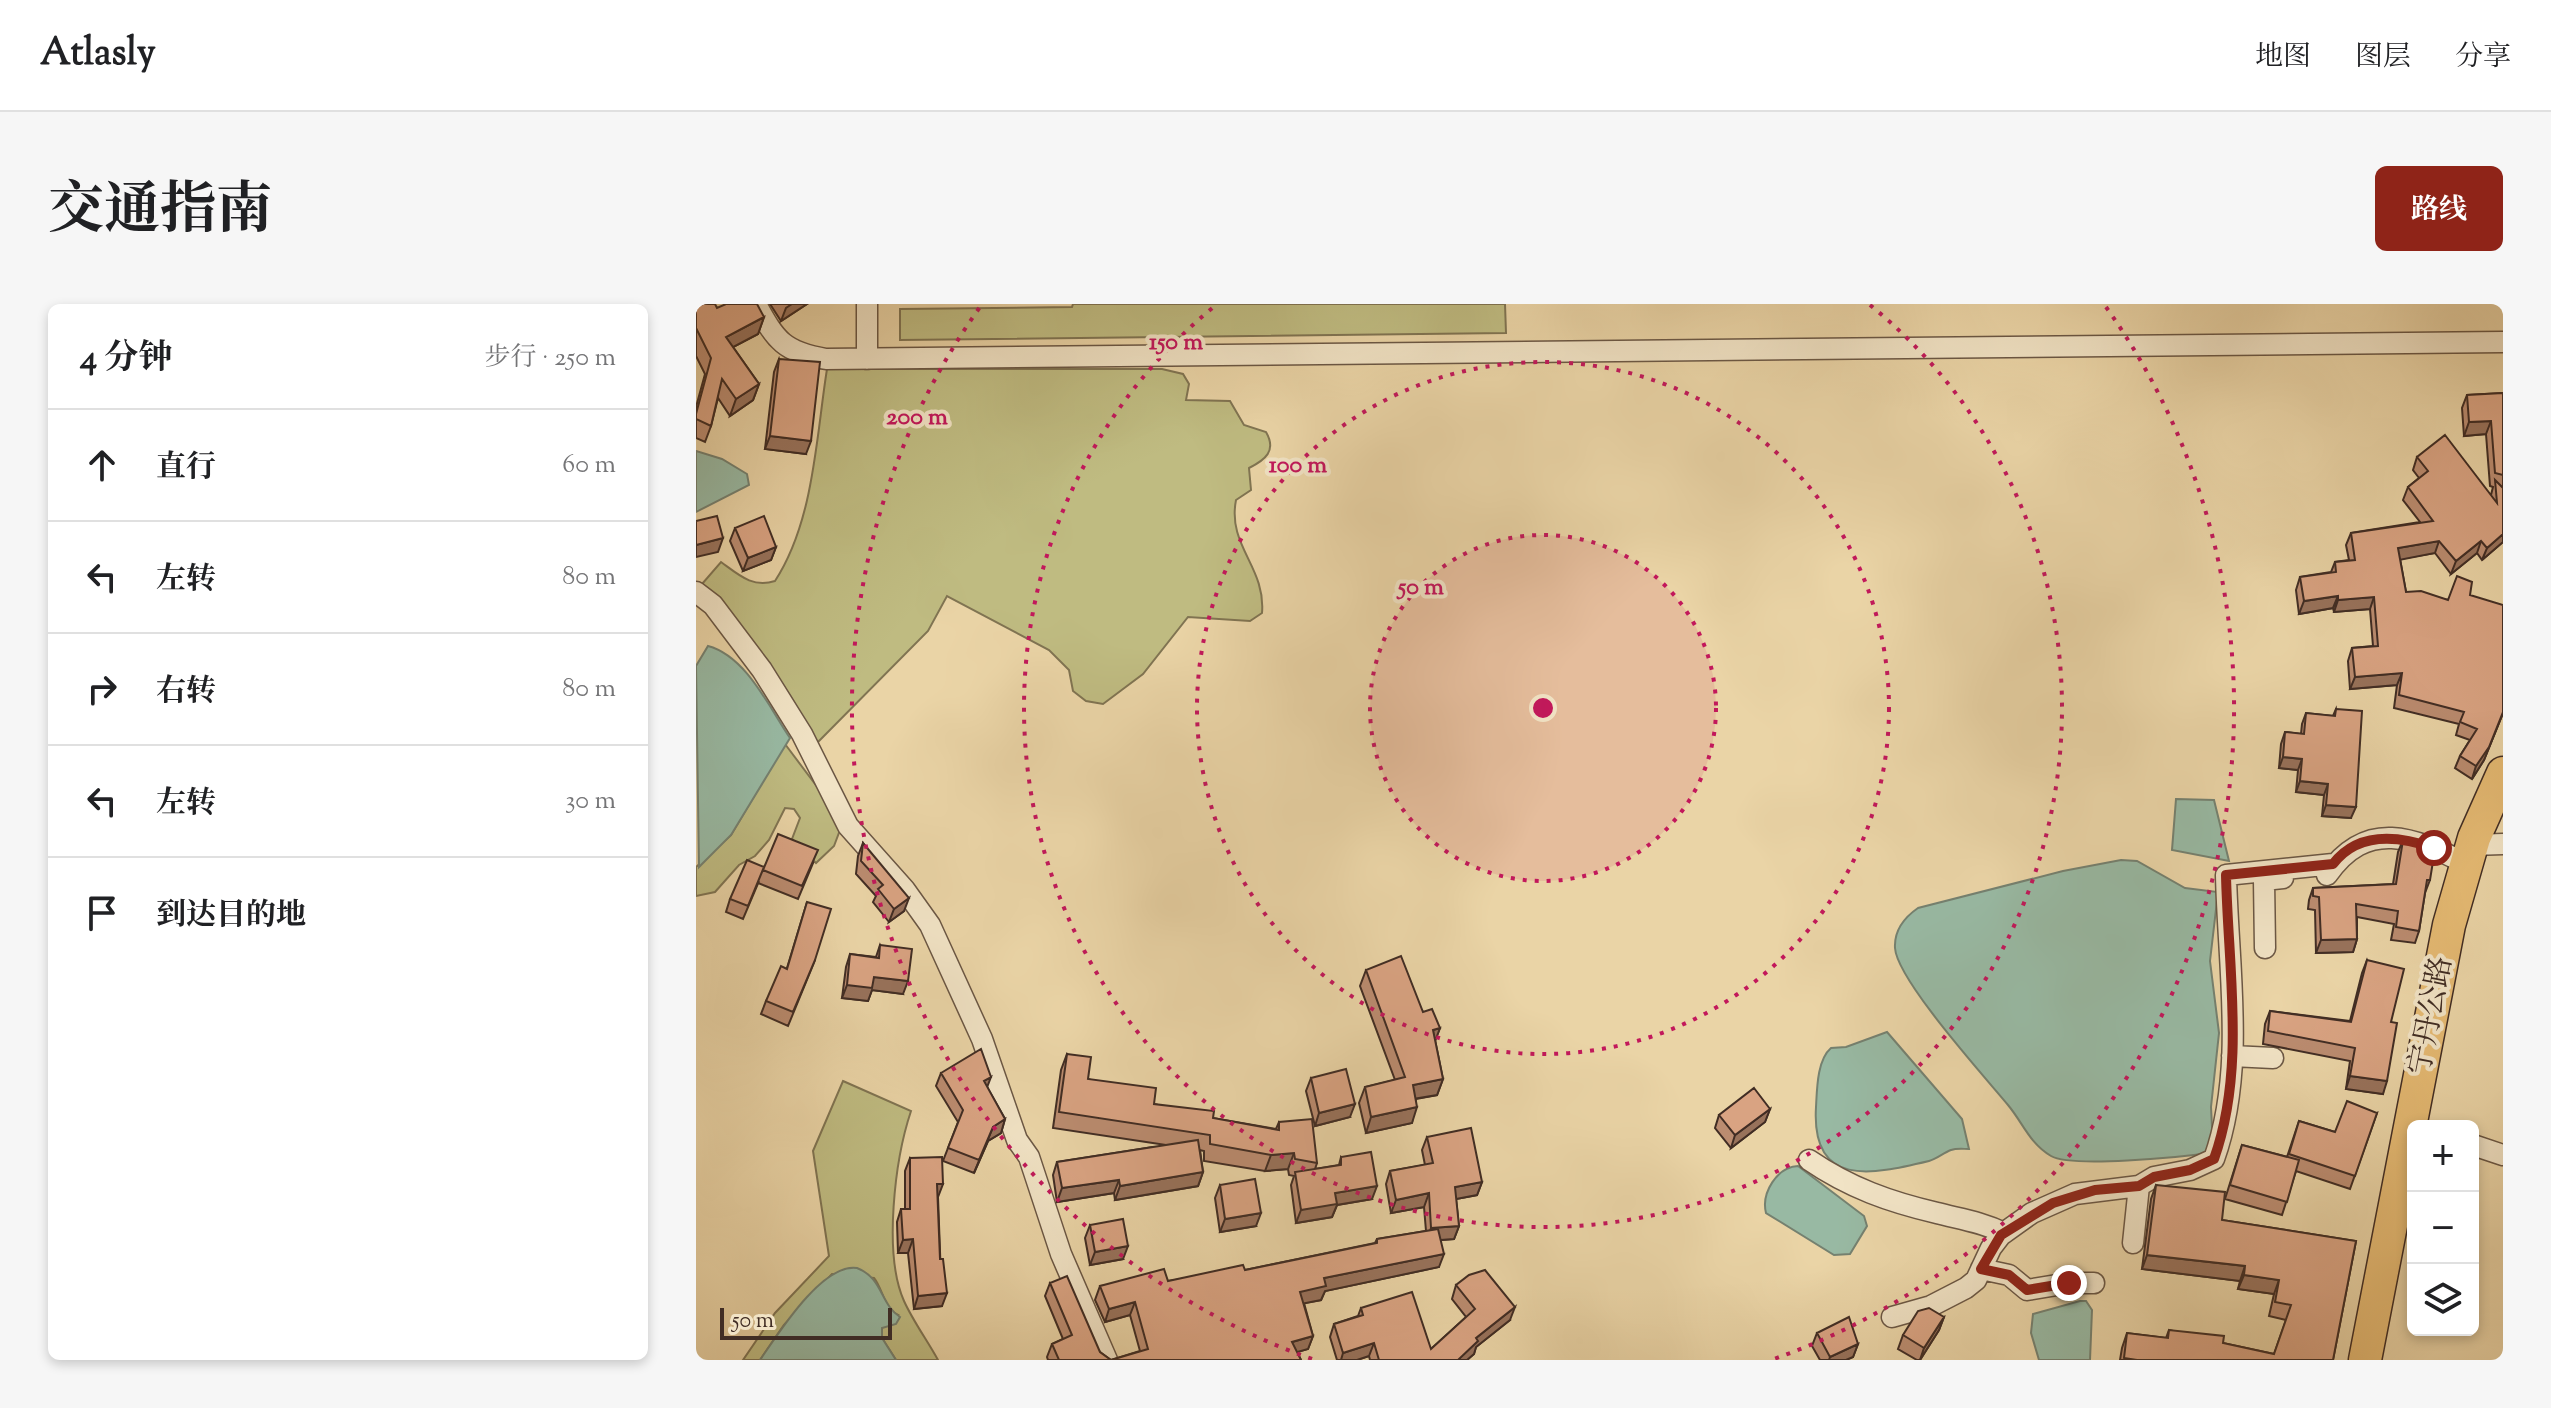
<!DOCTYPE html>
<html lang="zh">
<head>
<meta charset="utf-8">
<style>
  body { margin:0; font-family:"Sorts Mill Goudy","Noto Serif SC",serif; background:#f6f6f6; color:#202124 }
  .controls { position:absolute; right:24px; bottom:24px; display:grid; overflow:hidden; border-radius:12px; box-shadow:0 4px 12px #0003 }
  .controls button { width:72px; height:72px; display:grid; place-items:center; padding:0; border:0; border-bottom:2px solid #e0e0e0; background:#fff; color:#202124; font:40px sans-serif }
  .scale { position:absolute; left:24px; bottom:20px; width:172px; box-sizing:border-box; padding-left:8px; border:4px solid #412d24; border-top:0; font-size:22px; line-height:28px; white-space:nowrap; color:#412d24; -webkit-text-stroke:6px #f1e3c5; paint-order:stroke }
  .stop { position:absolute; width:24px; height:24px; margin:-18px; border:6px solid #8f2418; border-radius:50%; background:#fff }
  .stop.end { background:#8f2418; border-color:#fff; box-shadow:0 2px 8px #0008 }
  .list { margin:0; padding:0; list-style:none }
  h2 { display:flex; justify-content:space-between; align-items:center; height:104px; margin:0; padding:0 32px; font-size:34px }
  h2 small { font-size:26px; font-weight:400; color:#757577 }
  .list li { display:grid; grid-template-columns:52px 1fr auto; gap:24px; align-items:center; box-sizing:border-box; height:112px; padding:0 32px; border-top:2px solid #e0e0e0 }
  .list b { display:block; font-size:30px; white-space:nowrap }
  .list em { font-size:26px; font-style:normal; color:#757577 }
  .icon { flex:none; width:44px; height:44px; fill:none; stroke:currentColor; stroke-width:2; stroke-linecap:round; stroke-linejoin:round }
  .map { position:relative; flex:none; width:1807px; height:1056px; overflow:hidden; border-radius:12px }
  header { display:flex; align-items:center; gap:48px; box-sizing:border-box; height:112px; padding:0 40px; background:#fff; border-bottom:2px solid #e0e0e0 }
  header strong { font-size:38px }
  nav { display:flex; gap:44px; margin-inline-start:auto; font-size:28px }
  .intro { display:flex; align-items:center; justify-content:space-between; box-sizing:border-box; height:192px; padding:0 48px }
  h1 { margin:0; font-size:56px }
  .button { padding:20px 36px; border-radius:12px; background:#8f2418; color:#fff; font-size:28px; font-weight:700 }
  main { display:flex; gap:48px; padding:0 48px }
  aside { flex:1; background:#fff; border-radius:12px; box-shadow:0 4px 12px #0003 }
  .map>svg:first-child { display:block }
</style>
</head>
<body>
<header>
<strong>Atlasly</strong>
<nav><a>地图</a><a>图层</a><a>分享</a></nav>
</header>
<div class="intro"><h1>交通指南</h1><a class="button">路线</a></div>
<main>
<aside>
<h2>4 分钟<small>步行 · 250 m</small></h2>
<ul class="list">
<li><svg class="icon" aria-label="ahead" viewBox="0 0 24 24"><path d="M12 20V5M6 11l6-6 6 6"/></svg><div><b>直行</b></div><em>60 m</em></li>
<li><svg class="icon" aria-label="left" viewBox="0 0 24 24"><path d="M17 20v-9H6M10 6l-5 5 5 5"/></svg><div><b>左转</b></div><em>80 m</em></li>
<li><svg class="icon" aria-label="right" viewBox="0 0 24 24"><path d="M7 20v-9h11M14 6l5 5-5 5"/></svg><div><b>右转</b></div><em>80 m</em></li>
<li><svg class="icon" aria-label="left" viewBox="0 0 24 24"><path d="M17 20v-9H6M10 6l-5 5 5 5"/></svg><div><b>左转</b></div><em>30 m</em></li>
<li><svg class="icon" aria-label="arrive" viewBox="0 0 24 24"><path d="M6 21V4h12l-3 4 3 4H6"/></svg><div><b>到达目的地</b></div></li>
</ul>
</aside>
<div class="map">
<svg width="1807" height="1056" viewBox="0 0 1807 1056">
  <rect width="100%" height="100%" fill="#ead4a6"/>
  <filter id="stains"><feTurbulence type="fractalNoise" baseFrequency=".0025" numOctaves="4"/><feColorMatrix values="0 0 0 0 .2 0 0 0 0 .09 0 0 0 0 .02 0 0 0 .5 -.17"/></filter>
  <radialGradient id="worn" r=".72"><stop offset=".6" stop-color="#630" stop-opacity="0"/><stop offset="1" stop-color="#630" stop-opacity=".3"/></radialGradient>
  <path fill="#bfbb81" stroke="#807452" stroke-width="2" d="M377,0h432l1,29 -606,7v-31l172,-2z
    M131,65h335l21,5 6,10 -3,16 44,1 14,24 22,7c11,19 -1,28 -17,36l2,22 -15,10c-9,46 30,67 26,113l-12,8 -62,-4 -45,57 -40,30 -17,-3 -13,-10 -4,-21 -20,-20 -102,-54 -19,35 -111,112c-30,-58 -70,-113 -115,-159l19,-22c18,13 31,26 54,19 39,-60 41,-143 52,-212z
    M89,440l36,48 19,38 -6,16 -18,17 -24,-24 8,-21 -6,-9 -9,-1 -16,32 -14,16 -16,9 -24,27 -19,4v-29l35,-32z
    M147,777l68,30c-16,48 -28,143 -7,190 9,20 23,39 34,59h-42l-14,-22v-10l16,-13c-14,-6 -15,-26 -24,-37l-42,-4 -48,51 -24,35h-17l32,-47 54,-57 -16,-105z"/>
  <path fill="#98b9a3" stroke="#758170" stroke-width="2" d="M0,147l26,8 25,15 2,11 -53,27z
    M12,342c38,10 61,61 82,92l-59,97 -32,32 -3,-201z
    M1480,495l38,1 15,61 -57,-11z
    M1425,556l16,1 48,27 33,4 -8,69 9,72 -8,74 2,39 -4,7c-27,4 -138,15 -158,3 -21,-12 -28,-33 -43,-51 -23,-28 -111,-125 -113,-157 -1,-18 10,-31 23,-40l145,-37z
    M1191,728l75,87 7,30c-6,0 -12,-1 -18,1 -8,3 -14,9 -22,11 -58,14 -118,27 -113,-54 1,-18 1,-47 15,-59l15,-1z
    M1102,862l66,50 3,10 -17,28 -16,1 -68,-42c-5,-20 11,-46 32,-47z
    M161,964c26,10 23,36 43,49l-4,7 -14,4v10l14,22h-136c18,-26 62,-97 97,-92z
    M1384,997h6l6,9 -2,50h-51l-8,-27 2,-19z"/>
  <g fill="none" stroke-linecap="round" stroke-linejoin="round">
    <defs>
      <path id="street" d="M60,0c20,37 28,48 70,55l1677,-17
        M171,55v-55
        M0,288l17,13 49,65 40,64 46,92 57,64 25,35 52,114 35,101 12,17 32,97 46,106
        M1776,541l31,-1
        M1631,571c40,-57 86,-38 140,-11
        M1569,644l-1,-68 19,-2
        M1536,752l41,2
        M1777,841l30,10
        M1113,856c41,28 81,42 128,53 23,6 45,9 67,20
        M1437,939l6,-57
        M1285,965l28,6 18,15 42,-7h25
        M1196,1013l39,-11 35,-18 10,-8 15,-32 10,-13 31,-22 43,-19 64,-8 15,-9 36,-7 24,-11c32,-90 14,-191 12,-284l107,-11"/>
      <path id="primary" d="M1669,1056l84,-435 25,-87 29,-65"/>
    </defs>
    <use href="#street" stroke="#6b5744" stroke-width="23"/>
    <use href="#primary" stroke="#412d24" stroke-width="35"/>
    <use href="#street" stroke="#f1e3c5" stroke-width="20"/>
    <use href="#primary" stroke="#e5ba73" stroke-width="32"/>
  </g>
  <path fill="#bb8c70" stroke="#412d24" stroke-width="2" d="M0,0l68,13 -6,17 -25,13 26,37 -6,16 -23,16 -12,-18 -7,28 -6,16 -9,-4v-31l9,-33 -9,-18z
    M74,0h37l-26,17z
    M83,55l27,95 -41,-5 9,-77z
    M1807,89v149l-21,18 -5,-7 -26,21 -16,-21 -35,6 6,33 42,8 22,-5 33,118 -19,47 -12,19 -17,-11 5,-12 10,-16 -14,-5 3,-11 -65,-16 3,-23 -47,4 -2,-28 4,-13 21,-2 -3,-37 -36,3 -1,-4 -34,6 -3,-24 4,-13 31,-5 4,-10 14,-2 -3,-15 5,-12 69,-11 -17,-22 5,-13 11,-9 -6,-8 4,-13 74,38 2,-8 -3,-1 -4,-52 -22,2 -2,-28 5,-13z
    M39,224l41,19 -5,13 -28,11 -13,-30z
    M1640,405l15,109 -29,-2 2,-21 -28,-3 2,-22 -19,-2 2,-24 4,-12 16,2 1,-10 4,-11 27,3z
    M1707,536l27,40 -5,13 -6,38 -4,12 -24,-3 3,-16 -37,-7v22l-4,13 -37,1 -1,-43 -7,-1 1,-9 4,-12 80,-4 5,-32z
    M167,539l41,68 -15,11 -16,-20 3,-6 -20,-22 2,-18z
    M117,559l-15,36 -40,-16 1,-2 -16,38 -17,-7 4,-13 33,-29z
    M111,598l8,58 -27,66 -27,-12 5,-13 21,-33z
    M184,641l23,49 -31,-4 -4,11 -26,-3 4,-31 4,-13 26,3z
    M1671,656l24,62 -8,72 -37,-5 4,-28 -87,-17 2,-20 5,-13 80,10 12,-48z
    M670,666l57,42 17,16 -5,12 8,39 -6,16 -21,4 -4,24 -46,10 -7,-30 6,-16 30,-7 -35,-94z
    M371,750l21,25 66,25 59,14 63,11 3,-7 38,41 -2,6 24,-4 2,-8 31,42 -35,6 -5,12 -36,6 -5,-38 3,-9 -5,-1 -1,-6 -23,2 -61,-10v-10l-4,-1 3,22 -5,14 -83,14 -1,-7 -57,9 -4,-27 4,-13 109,-17 -113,-17 8,-58z
    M245,769l46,14 18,32 -4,14 -13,8 -14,32 -31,-12 15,-39 -22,-36z
    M615,774l39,39 -35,9 -9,-35z
    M1074,805l-5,13 -34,26 -16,-20 4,-13z
    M1681,809l-27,76 -54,-18 -14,44 -57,-16 17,-54 45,12 12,-36 36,11z
    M731,833l55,45 -5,13 -21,4 3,27 -5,13 -13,1 -2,27 -114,24 -4,9 -17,3 9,33 -5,13 -11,3 4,8h-253l-1,-3 5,-13 11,-5 -18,-43 5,-13 50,69 11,8 29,-9 -10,-36 -25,7 -10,-22 5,-14 68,-5 77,-11 130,-27 2,-4 49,-8 -2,-24 -33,6 -5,-29 4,-13 35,-6 -3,-15z
    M214,854l28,39 4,109 -28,3 -6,-56h-10l-1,-31 4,-13h4v-38z
    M524,881l36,41 -36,6 -5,-34z
    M1460,881l66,35 134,21 -23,119h-213l2,-12 5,-15 39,5 3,-8 54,13 51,11 12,-34 -17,-4 5,-22 -36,-5 2,-8 -98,-12 9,-70z
    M394,921l33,34 -33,6 -5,-27z
    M760,981l54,35 -34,27 -2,7 -7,6h-97l-1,-4 -12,4h-20l-7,-23 4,-13 24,-8 3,-8 70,41 35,-32 -14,-18z
    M1248,1013l-5,13 -19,30h-3l-19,-11 5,-14z
    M1121,1029l41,11 -5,13 -7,3h-26l-8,-14z"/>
  <path fill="#98725b" stroke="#412d24" stroke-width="2" d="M96,0h15l-26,17 5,-13z
    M68,13l-6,17 -38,20 6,-17z
    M63,80l-6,16 -23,16 6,-17z
    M1795,117l-5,13 -22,2 5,-14z
    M74,132l41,5 -5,13 -41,-5z
    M1807,230v8l-21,18 5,-12z
    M27,234l-5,14 -22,5v-12z
    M1743,237l-4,12 -41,8 4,-13z
    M1785,237l-4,12 -26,21 5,-13z
    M80,243l-5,13 -28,11 5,-13z
    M1642,292l-5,12 -34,6 5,-13z
    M1678,293l-4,12 -36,3 4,-12z
    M1706,369l-5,12 -47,4 5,-12z
    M1807,409l-19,47 -12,19 4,-13z
    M1587,453l19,2 -4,11 -19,-2z
    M1604,477l28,3 -4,11 -28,-3z
    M1630,501l30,2 -5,11 -29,-2z
    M213,594l-5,13 -15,11 5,-13z
    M1661,635l-4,13 -37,1 5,-13z
    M178,673l34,4 -5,13 -31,-4 -4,11 -26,-3 5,-13z
    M744,724l-6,16 -1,-14z
    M1654,772l37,5 -4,13 -37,-5z
    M295,773l-5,13 -2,-9z
    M747,775l-6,16 -30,5 6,-15z
    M659,800l-5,13 -35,9 4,-13z
    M721,803l-5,16 -46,10 5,-16z
    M1074,805l-5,13 -34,26 4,-13z
    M309,815l-4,14 -13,8 -14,32 19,-46z
    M598,849l-6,16 -23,2 6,-16z
    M507,868l-5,14 -83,14 5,-14z
    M423,876l-5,13 -57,9 5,-14z
    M786,878l-5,13 -26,5 4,-13z
    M241,880h6l-5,13h-6z
    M681,882l-5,13 -35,6 -5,12 -36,6 5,-13 34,-17z
    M733,889l-5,14 -33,6 5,-13z
    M565,909l-5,13 -36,6 5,-13z
    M763,922l-5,13 -27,2 4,-13z
    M217,935l-5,14h-10l5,-13z
    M432,942l-5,13 -33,6 5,-13z
    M748,950l-5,13 -114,24 -4,9 -25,5 4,-13 24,-14z
    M1451,951l98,11 -5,15 -98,-12z
    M1548,971l35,5 -5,14 -36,-5z
    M251,989l-5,13 -28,3 4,-13z
    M439,998l-5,13 -25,7 4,-13z
    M819,1003l-5,13 -34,27 -2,7 -7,6h-9l18,-22z
    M1248,1013l-5,13 -19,30 4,-12z
    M617,1032l-5,13 -21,6 5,-13z
    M678,1039l-5,13 -12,4h-16l2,-7z
    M1162,1040l-5,13 -7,3h-17l1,-3z"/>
  <path fill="#d9a382" stroke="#412d24" stroke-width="2" d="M0,0h19l2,4 9,-4h31l7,13 -38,20 33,47 -23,15 -14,-20 -11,47 -15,-7v-5l15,-56 -15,-30z
    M83,55l41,3 -9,79 -41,-5z
    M1807,89v82l-8,-2 -4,-52 -22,1 -2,-27z
    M1749,131l52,68 -2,-23 8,8v46l-16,14 -6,-7 -25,20 -17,-20 -41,7 8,44 15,-1 27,9 9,-24 15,6 -2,13 33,10v107l-14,35 -13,19 -16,-10 17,-27 -17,-7 4,-10 -65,-17 3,-22 -47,4 -3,-29 26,-2 -4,-49 -36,3v-4l-34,5 -4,-24 36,-5 -1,-10 20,-2 -4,-27 82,-12 -25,-34 20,-16 -11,-14z
    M21,212l6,22 -27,7v-24z
    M68,212l12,31 -28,11 -13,-30z
    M1640,405l26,2 -6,96 -30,-2 2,-21 -28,-3 2,-22 -19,-2 2,-25 19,2 2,-21 29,3z
    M82,530l40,16 -16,36 -39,-16z
    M1707,536l32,9 -5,31h-3l-8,51 -23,-4 2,-16 -42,-7 1,35 -36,1 -2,-43 -6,-1v-8l83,-4z
    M167,539l46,55 -15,11 -16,-20 5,-4 -22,-24z
    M51,556l17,7 -16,39 -18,-7z
    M111,598l24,7 -16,51 -22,52 -27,-11 15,-35 6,3z
    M184,641l32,4 -4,32 -34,-4 -2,11 -25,-3 3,-31 29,4z
    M705,652l22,56 9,-3 8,19 -7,2 10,49 -30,6 4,22 -46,10 -6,-30 40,-10 -39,-107z
    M1671,656l37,9 -13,53 6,1 -10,58 -37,-5 5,-28 -87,-17 2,-20 81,11z
    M285,745l10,28 -7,4 21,38 -12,8 -14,33 -31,-12 15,-38 -22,-37z
    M371,750l24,3 -3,22 68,9 -2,16 60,7 -1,7 66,12v-8l33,-3 5,44 -22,-4 -1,-6 -23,2 -61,-11v-9l-151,-23z
    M650,765l9,35 -36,9 -8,-35z
    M1058,784l16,21 -35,26 -16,-20z
    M1651,797l30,12 -22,63 -66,-22 10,-33 36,11z
    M775,824l11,54 -27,5 4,39 -28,2 -2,-35 -33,7 -6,-29 43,-8 -6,-26z
    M502,836l5,32 -83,14 -1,-6 -57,8 -5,-26z
    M1546,841l57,15 -12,42 -57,-17z
    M675,848l6,34 -42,7 2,11 -36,6 -6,-38 46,-7v-8z
    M246,853l1,27h-6l3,75h3l4,34 -29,3 -5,-57 -10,1 -2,-31h9v-51z
    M559,875l6,34 -36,6 -5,-34z
    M1460,881l69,7 -3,28 134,21 -23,119h-196l-13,-2 3,-25 41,5 1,-8 55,6 -1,7 51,11 17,-49 -16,-3 4,-22 -35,-5 1,-9 -98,-11z
    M427,915l5,27 -33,6 -5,-27z
    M742,925l6,25 -120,24 2,8 -26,6 13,44 -21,6 9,18h-242l-7,-16 20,-9 -22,-52 17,-7 33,76 11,8 37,-11 -13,-47 -26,7 -9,-23 64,-17 4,12 75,-16 2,5 132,-27v-4z
    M789,966l30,37 -39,31 2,3 -20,19h-79l-5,-17 -31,10 -9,-29 29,-9 -2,-7 51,-16 19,57 44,-40 -19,-24 13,-10z
    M1233,1004l15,9 -20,31 -21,-13 15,-24z
    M1153,1013l9,27 -28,13 -13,-24z"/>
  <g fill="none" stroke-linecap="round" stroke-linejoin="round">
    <path stroke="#8f2418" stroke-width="10" d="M1373,979l-42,7 -18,-15 -28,-6 20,-34 52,-32 42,-13 44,-4 15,-9 36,-7 24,-11c32,-90 14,-191 12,-284l107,-11c26,-34 67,-28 101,-16"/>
  </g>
  <circle cx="847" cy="404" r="173" fill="#c2185b" fill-opacity=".12"/>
  <g fill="none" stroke="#c2185b" stroke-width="4" stroke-dasharray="4 8">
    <circle cx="847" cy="404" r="173"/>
    <circle cx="847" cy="404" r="346"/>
    <path d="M1174 1A519 519 0 1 1 520 1"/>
    <path d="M616 1055A691 691 0 0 1 284 3M1410 3A691 691 0 0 1 1078 1055"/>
  </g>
  <g text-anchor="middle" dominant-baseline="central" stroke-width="8" stroke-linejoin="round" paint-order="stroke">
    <g font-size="30" fill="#412d24" stroke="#f1e3c5">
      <text transform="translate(1736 712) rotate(-79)">宁丹公路</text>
    </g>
  </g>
  <circle cx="847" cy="404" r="12" fill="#c2185b" stroke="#f1e3c5" stroke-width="4"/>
  <g font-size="24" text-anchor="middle" font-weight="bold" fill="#c2185b" stroke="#f1e3c5" stroke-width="8" stroke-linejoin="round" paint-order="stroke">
    <text x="480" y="45">150 m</text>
    <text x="221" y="120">200 m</text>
    <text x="602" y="168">100 m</text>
    <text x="725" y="290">50 m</text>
  </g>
  <rect width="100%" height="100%" filter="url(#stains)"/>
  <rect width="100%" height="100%" fill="url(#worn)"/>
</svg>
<div class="controls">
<button>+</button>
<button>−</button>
<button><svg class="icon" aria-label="layers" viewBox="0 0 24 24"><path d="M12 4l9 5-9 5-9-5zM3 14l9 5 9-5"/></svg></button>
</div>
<div class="scale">50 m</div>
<div class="stop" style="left:1738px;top:544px"></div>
<div class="stop end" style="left:1373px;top:979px"></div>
</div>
</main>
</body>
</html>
